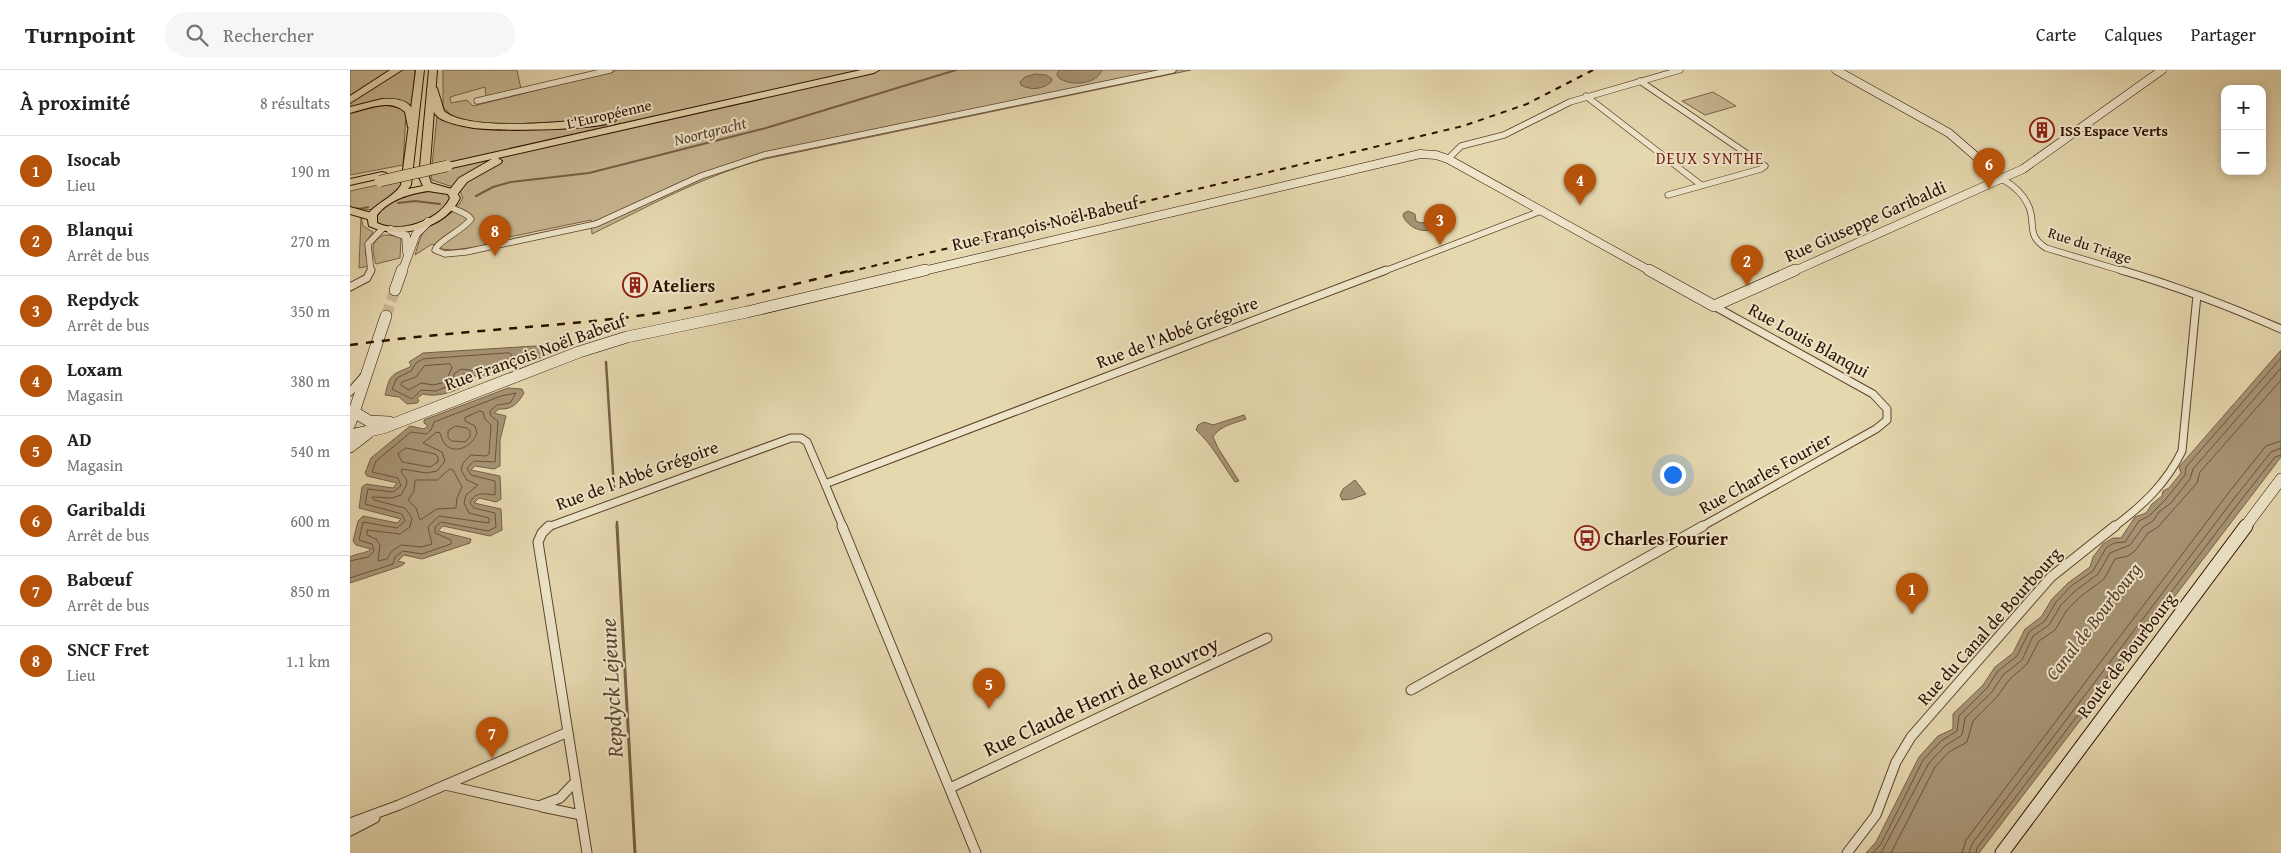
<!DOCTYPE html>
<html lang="fr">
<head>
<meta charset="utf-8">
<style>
  body { margin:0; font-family:"Gentium Book Plus",serif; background:#f6f6f6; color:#222 }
  .controls { position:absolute; right:15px; top:15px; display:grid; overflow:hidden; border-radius:10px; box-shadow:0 2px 8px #0003 }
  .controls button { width:45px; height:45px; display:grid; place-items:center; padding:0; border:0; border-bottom:1px solid #e0e0e0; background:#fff; color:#222; font:25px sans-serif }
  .you { position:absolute; left:1322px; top:404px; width:18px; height:18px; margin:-12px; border:4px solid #fff; border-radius:50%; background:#1a73e8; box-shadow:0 0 0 8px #1a73e833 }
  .badge { display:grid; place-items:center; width:32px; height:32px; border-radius:50%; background:#b45309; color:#fff; font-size:16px; font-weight:700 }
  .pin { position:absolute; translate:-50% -41px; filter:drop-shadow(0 1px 2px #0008) }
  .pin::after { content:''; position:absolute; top:26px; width:18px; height:15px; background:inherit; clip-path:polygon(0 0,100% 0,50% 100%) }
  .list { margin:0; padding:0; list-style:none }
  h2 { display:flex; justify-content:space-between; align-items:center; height:65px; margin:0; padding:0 20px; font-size:21px }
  h2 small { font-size:16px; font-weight:400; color:#767676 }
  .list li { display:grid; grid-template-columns:32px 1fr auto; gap:15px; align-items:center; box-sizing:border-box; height:70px; padding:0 20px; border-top:1px solid #e0e0e0 }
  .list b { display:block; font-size:19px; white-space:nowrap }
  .list p { margin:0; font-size:16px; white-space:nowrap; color:#767676 }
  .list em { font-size:16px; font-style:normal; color:#767676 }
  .icon { flex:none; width:28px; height:28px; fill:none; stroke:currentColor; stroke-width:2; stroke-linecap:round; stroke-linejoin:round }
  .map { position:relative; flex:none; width:1931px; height:783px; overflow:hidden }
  header { display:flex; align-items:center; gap:30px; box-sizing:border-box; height:70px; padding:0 25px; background:#fff; border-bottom:1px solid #e0e0e0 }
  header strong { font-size:24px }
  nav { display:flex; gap:28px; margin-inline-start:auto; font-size:18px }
  .search { width:350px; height:45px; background:#f6f6f6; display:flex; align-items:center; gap:12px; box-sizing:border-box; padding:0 18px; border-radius:28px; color:#767676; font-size:19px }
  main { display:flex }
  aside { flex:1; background:#fff }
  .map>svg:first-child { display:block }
</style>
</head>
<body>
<header>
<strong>Turnpoint</strong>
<div class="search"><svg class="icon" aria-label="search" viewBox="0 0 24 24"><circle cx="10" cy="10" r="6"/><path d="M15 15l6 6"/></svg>Rechercher</div>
<nav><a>Carte</a><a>Calques</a><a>Partager</a></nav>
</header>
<main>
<aside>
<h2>À proximité<small>8 résultats</small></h2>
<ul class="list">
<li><span class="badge">1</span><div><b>Isocab</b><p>Lieu</p></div><em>190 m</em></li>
<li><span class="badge">2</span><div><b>Blanqui</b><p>Arrêt de bus</p></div><em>270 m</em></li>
<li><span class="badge">3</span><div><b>Repdyck</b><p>Arrêt de bus</p></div><em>350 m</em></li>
<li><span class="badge">4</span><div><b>Loxam</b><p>Magasin</p></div><em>380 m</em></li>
<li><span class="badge">5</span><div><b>AD</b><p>Magasin</p></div><em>540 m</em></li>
<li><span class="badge">6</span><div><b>Garibaldi</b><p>Arrêt de bus</p></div><em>600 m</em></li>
<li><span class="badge">7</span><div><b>Babœuf</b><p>Arrêt de bus</p></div><em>850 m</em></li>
<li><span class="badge">8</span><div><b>SNCF Fret</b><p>Lieu</p></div><em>1.1 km</em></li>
</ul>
</aside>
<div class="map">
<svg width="1931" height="783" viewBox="0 0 1931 783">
  <rect width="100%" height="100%" fill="#e5d7ae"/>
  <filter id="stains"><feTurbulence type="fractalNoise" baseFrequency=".004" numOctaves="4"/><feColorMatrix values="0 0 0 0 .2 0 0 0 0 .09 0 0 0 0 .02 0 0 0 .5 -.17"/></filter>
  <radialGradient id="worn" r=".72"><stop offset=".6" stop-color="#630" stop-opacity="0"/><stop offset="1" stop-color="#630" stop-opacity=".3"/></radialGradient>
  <path fill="#c6b590" stroke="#7a6248" d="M0,0h43l-43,28z
    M49,0h16l-3,35 -9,-3 -53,7v-8z
    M93,0h74l4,19 -35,8 -1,-10 -35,10 1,6 16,-3 6,6 145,-36h573l-426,89c-62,17 -116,47 -173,75l-1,-14 -106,22 -1,4 -31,4 -12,-1v-2l-9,-3 -17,11c3,-9 5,-20 11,-27 12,-13 25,-7 37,-30l-4,-9 -27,-9 -1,-5 6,-59 17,2 -11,-11z
    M1363,22l23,14 -31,9 -23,-14z
    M37,35l16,4 3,5 -3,51 -53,10v-63l23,-6z
    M51,110l-1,8 -29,22 -21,-3v-16z
    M79,121l17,2 4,4v5c-18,16 -49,36 -73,20v-9c17,-13 31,-18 52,-22z
    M11,147l2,9 10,6c-10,13 -9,19 -4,34l-10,2z
    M34,165l14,1 3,2 -1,20 -24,6c-4,-13 -6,-23 8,-29z"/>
  <path fill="#a69373" stroke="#765f45" d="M709,0h42v2c-7,13 -31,14 -42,6l-2,-4z
    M685,4l11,1 6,4 -1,3c-8,7 -20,9 -30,3l-1,-3 5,-5z
    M1058,141l7,3 1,7 5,2 12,-2v-7l7,-1 4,9c-11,14 -34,10 -41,-6l1,-3z
    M218,274l-1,3 -31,12 -17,-2 -5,4 6,3 -3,2c-24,10 -29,13 -54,8l-5,4 11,2v4c-14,7 -30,14 -46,10l-6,4 2,3 -2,2 -10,1 -8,-7 -14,-2c5,-21 6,-20 25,-28l1,-2 -2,-3 14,-9z
    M1931,280v107l-302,396h-113l10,-11 43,-85 19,-21 15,-7v-15l30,-29 12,-18 18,-14 12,-24 16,-12 11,-18 16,-16 22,-16 3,-10 10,-13 10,-6h8l14,-21 11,-4 6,-9 10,-8 1,-5 6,-3 12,-15 -2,-6z
    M158,318l14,1 2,4c-6,11 -13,17 -25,16l-5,4 12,3 -6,24v26l-6,3 -19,-3 -4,4 29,6 1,23 -5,3 -17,-4 -5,5 27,6 1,21 -12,6 -47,-10 -5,5 33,8 -1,4 -48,16 -18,-4 -6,6 7,2 -4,3 -51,17v-26c7,-4 15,-3 21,-8l-15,-4 -3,-4 5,-20 5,-5 34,7 4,-4 -42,-11 3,-21 4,-3 27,4 4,-5 -30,-7 -2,-3 6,-15 39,-32 14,3 4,-3 -4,-3v-3z
    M894,345l2,4c-11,4 -27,7 -33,18l5,11 21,33 -4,1c-13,-18 -23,-38 -39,-52l2,-5 6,-3 9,3z
    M1005,410l11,14 -14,5 -10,1 -2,-5 3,-6z"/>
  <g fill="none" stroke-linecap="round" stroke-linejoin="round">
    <path stroke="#6a523a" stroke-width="1" d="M159,283l3,2 -3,9 -25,8 -23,-3 -7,5 -1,10 -17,7 -15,-1 -9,9 -20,-10 5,-11 14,-7 5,-8 7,-4z
      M100,294l2,3 -5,12 -5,4 -9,2 -12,-2 -12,7 -8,-5 1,-3 14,-5 8,-11z
      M130,341l3,1 2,7 6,6 -2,29 -3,2 -15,-1 -8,8 -2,7 6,10 11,5 -12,10 -2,8 5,10 20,5v5l-50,-7 -11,11 4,17 -11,3 -20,-2 -10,7 -4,7 -9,2 2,-16 -4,-6 -9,-4v-5l33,4 10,-7 2,-9 -7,-10 -31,-8 -2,-3 20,1 9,-3 6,-11 -1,-6 -5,-6 1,-3 24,4 11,-2 8,-10 -3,-9 -19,-9 14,-11 3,1c1,3 3,9 5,11 11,12 28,1 32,-11l-2,-7 -10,-5v-3z
      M106,356l11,2 3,3v6l-5,5 -13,-1 -4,-3v-7z
      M56,378l29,6 3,3v5l-8,5 -28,-5 -4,-8z
      M100,399l3,1 9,17 -5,11 -1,10 -19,1 -17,11 -4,-12 -8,-8 6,-9 1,-11h22z
      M0,491l18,-4 6,-6 -2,-7 -13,-4 4,-18 34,6 8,-7 -3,-7 -37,-10 3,-15 25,3 8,-6 -3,-8 -26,-6 4,-11 35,-29 15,2 5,-4 3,-8 67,-26 15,-3 -6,10 -13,2 -7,6 1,5 7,5 -3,41 -21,-1 -7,7 4,7 24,6v14c-11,-1 -20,-4 -25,8l4,5 21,5 1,14 -8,4 -47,-9 -6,5v6l16,7v4l-29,10 -19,-3 -8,6 -2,7 -43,14
      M1523,783l8,-9 42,-84 18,-19 16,-10 2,-15 28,-28 11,-17 19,-15 12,-24 16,-11 11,-19 15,-16 22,-15 13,-23 8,-5 11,-1 14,-21 10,-5 17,-17 19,-24 1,-8 95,-109
      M1531,783l48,-90 16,-17 17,-11 3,-17 27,-26 11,-17 19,-15 11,-24 16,-11 12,-20 14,-14 23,-17 12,-21 20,-8 13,-18 10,-6 6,-9 12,-9 19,-24 3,-10 88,-101
      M1541,783l44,-86 14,-15 18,-10 6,-21 24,-24 12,-17 18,-16 12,-23 16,-11 12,-20 13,-13 24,-18 11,-20 13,-3 7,-5 13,-18 10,-6 39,-44 3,-11 81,-92
      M1612,783l4,-13 264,-349 36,-45 15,-5
      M1619,783l3,-9 264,-348 35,-44 10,-4
      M1626,783l1,-5 264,-348 34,-43 6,-2"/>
    <path stroke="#765f45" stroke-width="2" d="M126,126l17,-9 18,-5 78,-9 177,-45 190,-58
      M48,133l17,-2 25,3
      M0,141l18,-4"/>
    <path stroke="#765f45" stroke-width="2.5" d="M256,292l8,126
      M267,452v5"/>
    <path stroke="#765f45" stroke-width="3" d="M267,456l18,327"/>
    <path stroke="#c9b994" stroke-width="11" stroke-dasharray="11 5" stroke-linecap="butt" d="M36,246l9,-26"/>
    <defs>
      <path id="street-far2" d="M1290,11l125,85 -4,3 -93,26
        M1236,26l115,89
        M127,31l133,-31
        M1098,89l13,-13 43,-11 66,-33 110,-32
        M1652,109c11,6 22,16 27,28 7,18 -3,28 17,41l80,24
        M101,137c7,5 15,5 20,12 -9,12 -32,21 -36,31l10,4 21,-2 130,-28 105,-48 63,-21 409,-85
        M21,202l-3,-28 14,-15
        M1032,202l159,-61"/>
      <path id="street-far1" d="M1771,200c55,16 108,36 160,59
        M0,217l17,-9 4,-8
        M0,322l14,-16
        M475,414l18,43
        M198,457l243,-89h10l6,4 18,42 561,-214
        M1351,457l175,-98 11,-9v-11l-14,-15 -159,-88
        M1764,457c28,-21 52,-43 68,-76l15,-156"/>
      <path id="street" d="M199,456l-7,7 -4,9 49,311
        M492,456l134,327
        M1061,620l292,-164
        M95,715l94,21 21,-8 16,-17
        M600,718l317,-150
        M192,737l39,8
        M0,753l49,-18 169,-73
        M0,761l25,-13
        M1497,783l29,-38 20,-53 15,-25 140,-160 64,-51"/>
      <path id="secondary-far2" d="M1486,0l113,63 53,46
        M41,160l15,6 1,16
        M52,202l14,-38 12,-12
        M569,202l501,-118 16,1 12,4 204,113
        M1442,202l231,-103 139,-99"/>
      <path id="secondary-far1" d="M1299,200l65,36 81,-36
        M45,220l7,-20
        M4,342l15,9 20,1
        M0,354l36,-108
        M0,365l33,-7 196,-76 48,-15 120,-25 178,-42
        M0,377l17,-13
        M1895,457l36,-48"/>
      <path id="secondary" d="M1652,783l244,-327"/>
      <path id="primary" d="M66,0h8l-13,115 -3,4 15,-3 -4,-9 10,-107h8l-8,107 2,6 24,7 5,8c-15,31 -61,42 -91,28l-2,-11c10,-13 26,-17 34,-30zM78,121l20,3 2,4c-11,23 -50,36 -73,25v-8c13,-16 32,-21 51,-24z"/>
      <path id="highway" d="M40,0h12l-52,33v-7z
        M511,0h18l-5,3 -376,85 4,3 -1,2 -34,19 -10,13h-8l-2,-2 12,-15 33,-19 -45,10 -6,-3 2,-2z
        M82,15l5,3 7,23c25,22 133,10 167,6l5,3c-12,11 -121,11 -142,8 -11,-2 -23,-4 -33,-9 -11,-6 -11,-21 -14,-31z
        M32,29c22,-1 32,3 35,26l-1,2h-8l-3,-15c-15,-14 -38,-3 -55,1v-6z
        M32,102l4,1 2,2 -2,2 -36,8v-6z
        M0,137l25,7 2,2 -6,4 -21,-6z"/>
    </defs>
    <use href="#street-far2" stroke="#5b422c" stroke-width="7"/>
    <use href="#street-far1" stroke="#5b422c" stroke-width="9"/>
    <use href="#street" stroke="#5b422c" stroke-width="11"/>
    <use href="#secondary-far2" stroke="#2d1000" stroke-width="9"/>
    <use href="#secondary-far1" stroke="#2d1000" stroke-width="12"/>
    <use href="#secondary" stroke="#2d1000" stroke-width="15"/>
    <use href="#primary" stroke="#2d1000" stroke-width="2"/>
    <use href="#highway" stroke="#2d1000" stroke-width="2"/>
    <use href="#street-far2" stroke="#eee5ca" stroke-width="5.5"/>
    <use href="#street-far1" stroke="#eee5ca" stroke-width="7"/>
    <use href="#street" stroke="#eee5ca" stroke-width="9"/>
    <use href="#secondary-far2" stroke="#eee5ca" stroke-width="8"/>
    <use href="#secondary-far1" stroke="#eee5ca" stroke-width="11"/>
    <use href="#secondary" stroke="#eee5ca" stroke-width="13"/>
    <use href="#primary" fill="#e5d7ae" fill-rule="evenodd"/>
    <use href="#highway" fill="#e5d7ae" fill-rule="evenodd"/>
    <path stroke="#2d1000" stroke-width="2" stroke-dasharray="6 6" stroke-linecap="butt" d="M498,202l615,-146 64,-22 66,-34"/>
    <path stroke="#2d1000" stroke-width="2.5" stroke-dasharray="8 8" stroke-linecap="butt" d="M0,275c93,-13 187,-17 280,-28 75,-10 149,-29 223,-47"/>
    <defs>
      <path id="highway-bridge" d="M30,111l67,-15"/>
    </defs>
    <use href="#highway-bridge" stroke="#2d1000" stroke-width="12" stroke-linecap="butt"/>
    <use href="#highway-bridge" stroke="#e5d7ae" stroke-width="11"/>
  </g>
  <defs>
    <symbol id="building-ring" viewBox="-11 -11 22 22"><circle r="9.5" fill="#eee5ca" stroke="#8f2418" stroke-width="1.5"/><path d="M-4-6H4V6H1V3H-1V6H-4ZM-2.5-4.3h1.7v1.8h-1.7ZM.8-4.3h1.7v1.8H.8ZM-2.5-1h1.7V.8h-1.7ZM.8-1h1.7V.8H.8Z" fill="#8f2418"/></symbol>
    <symbol id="bus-ring" viewBox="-11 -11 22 22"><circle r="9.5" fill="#eee5ca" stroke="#8f2418" stroke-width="1.5"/><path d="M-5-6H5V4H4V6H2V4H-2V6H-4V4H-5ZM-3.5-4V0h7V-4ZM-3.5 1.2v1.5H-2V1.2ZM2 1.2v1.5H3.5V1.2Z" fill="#8f2418"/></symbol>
  </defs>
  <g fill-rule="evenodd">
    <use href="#building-ring" x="1678" y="46" width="28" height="28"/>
    <use href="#building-ring" x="271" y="201" width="28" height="28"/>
    <use href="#bus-ring" x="1223" y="454" width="28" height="28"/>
  </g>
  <g text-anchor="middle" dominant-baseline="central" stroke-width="4" stroke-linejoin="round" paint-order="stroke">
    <g font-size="15" fill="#2d1000" stroke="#eee5ca">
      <text transform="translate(259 44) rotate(-13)">L'Européenne</text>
      <text transform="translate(1740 175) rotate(18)">Rue du Triage</text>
    </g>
    <g font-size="15" font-weight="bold" fill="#2d1000" stroke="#eee5ca" text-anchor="start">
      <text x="1710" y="60">ISS Espace Verts</text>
    </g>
    <g font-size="16" font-style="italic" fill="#5d442e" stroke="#eee5ca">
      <text transform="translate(360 61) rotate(-14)">Noortgracht</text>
    </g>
    <g font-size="16" letter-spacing="1" fill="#7a1f14" stroke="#eee5ca">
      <text x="1360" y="88">DEUX SYNTHE</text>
    </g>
    <g font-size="18" fill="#2d1000" stroke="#eee5ca">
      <text transform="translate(1515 151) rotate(-24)">Rue Giuseppe Garibaldi</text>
      <text transform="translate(695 153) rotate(-13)">Rue François Noël Babeuf</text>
      <text transform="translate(827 262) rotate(-21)">Rue de l'Abbé Grégoire</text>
      <text transform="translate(1459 270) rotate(29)">Rue Louis Blanqui</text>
      <text transform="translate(185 282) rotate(-20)">Rue François Noël Babeuf</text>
      <text transform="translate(1415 403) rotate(-29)">Rue Charles Fourier</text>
      <text transform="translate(287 405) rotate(-20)">Rue de l'Abbé Grégoire</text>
      <text transform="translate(1639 556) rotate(-48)">Rue du Canal de Bourbourg</text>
      <text transform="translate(1776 585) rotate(-53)">Route de Bourbourg</text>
    </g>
    <g font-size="18" font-weight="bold" fill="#2d1000" stroke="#eee5ca" text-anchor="start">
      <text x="302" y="215">Ateliers</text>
      <text x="1254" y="468">Charles Fourier</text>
    </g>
    <g font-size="19" font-style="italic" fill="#5d442e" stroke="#eee5ca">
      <text transform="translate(1743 551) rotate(-52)">Canal de Bourbourg</text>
    </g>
    <g font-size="21" fill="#2d1000" stroke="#eee5ca">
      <text transform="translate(751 626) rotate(-25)">Rue Claude Henri de Rouvroy</text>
    </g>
    <g font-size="22" font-style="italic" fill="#5d442e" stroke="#eee5ca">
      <text transform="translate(261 618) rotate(-93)">Repdyck Lejeune</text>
    </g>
  </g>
  <rect width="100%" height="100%" filter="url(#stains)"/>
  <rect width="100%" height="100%" fill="url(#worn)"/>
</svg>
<div class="controls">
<button>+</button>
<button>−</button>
</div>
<div class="you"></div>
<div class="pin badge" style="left:1562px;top:544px">1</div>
<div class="pin badge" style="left:1397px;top:216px">2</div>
<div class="pin badge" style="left:1090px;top:175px">3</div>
<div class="pin badge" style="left:1230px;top:135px">4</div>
<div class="pin badge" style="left:639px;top:639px">5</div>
<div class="pin badge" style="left:1639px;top:119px">6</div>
<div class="pin badge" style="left:142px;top:688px">7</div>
<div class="pin badge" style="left:145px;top:186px">8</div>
</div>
</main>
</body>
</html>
